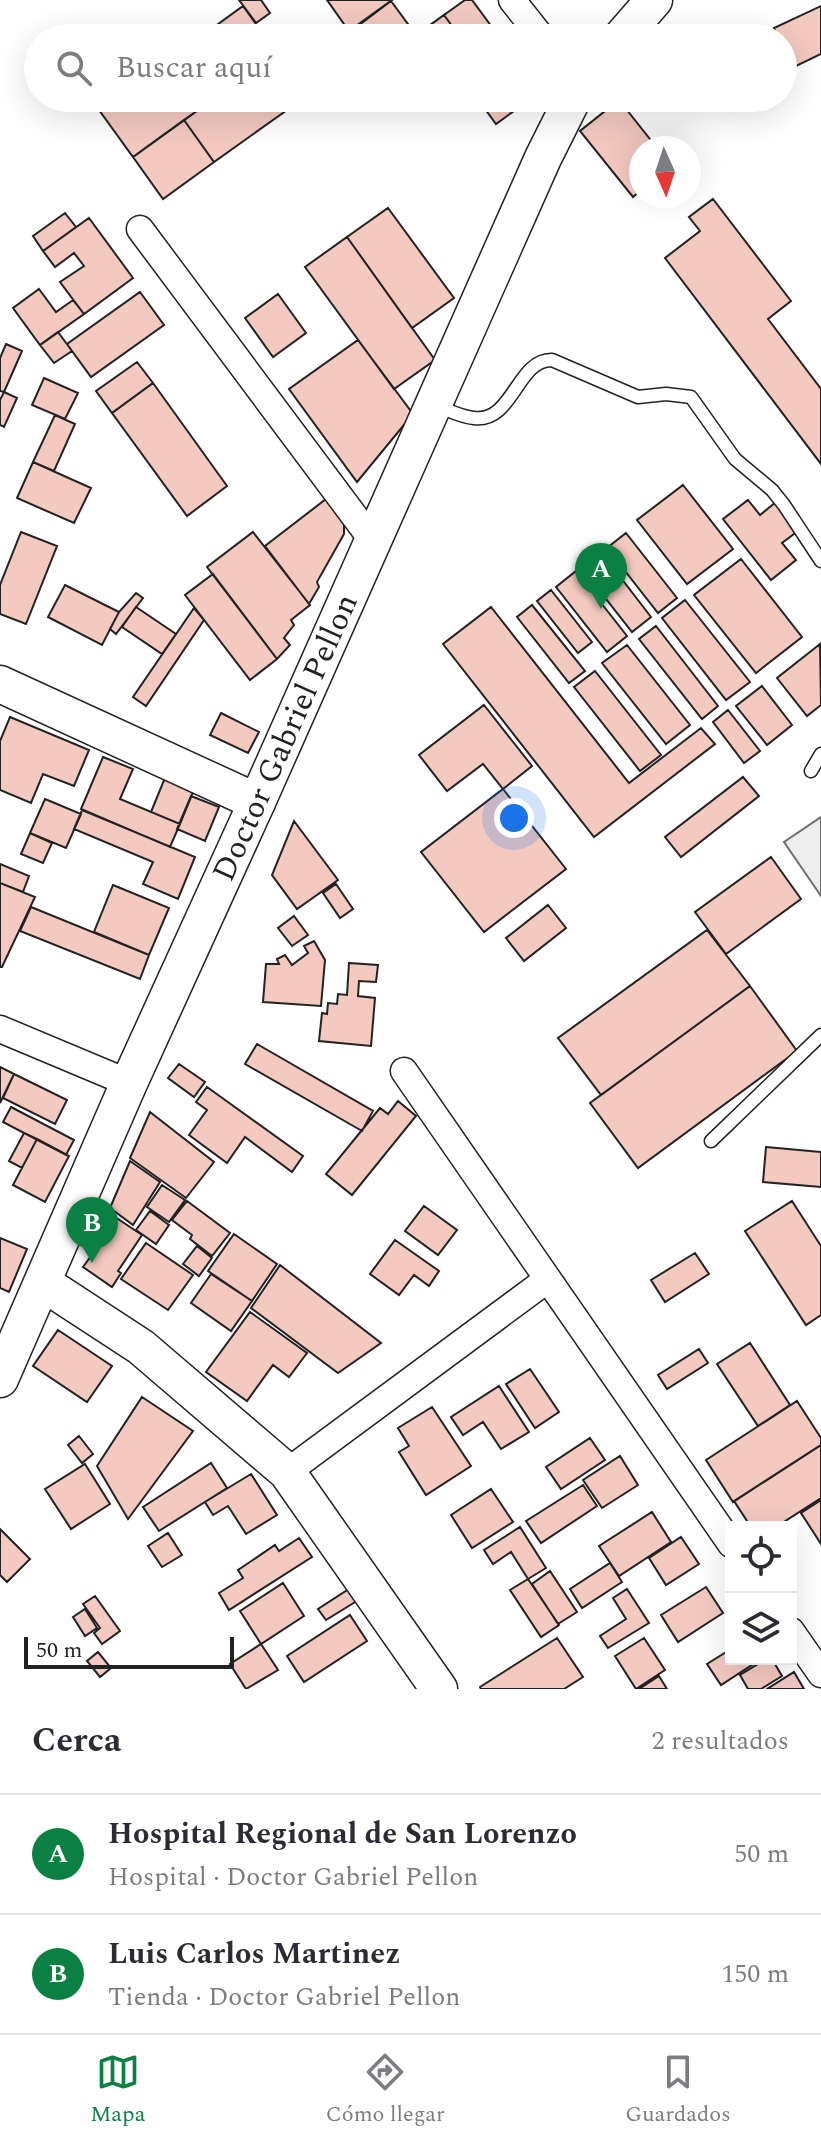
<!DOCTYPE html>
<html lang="es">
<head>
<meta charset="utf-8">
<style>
  body { margin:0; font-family:Spectral,serif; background:#f7f7f7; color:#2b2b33 }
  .controls { position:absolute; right:24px; bottom:24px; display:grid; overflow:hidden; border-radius:0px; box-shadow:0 8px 32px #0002 }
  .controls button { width:72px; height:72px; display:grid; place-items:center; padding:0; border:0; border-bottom:2px solid #e1e1e2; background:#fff; color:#2b2b33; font:40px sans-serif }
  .compass { position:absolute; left:629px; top:136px; width:72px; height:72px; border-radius:50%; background:#fff; box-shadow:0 8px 32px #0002; rotate:177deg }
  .scale { position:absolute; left:24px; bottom:20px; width:210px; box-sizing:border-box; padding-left:8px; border:4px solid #222; border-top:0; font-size:22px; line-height:28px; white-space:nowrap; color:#222; -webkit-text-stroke:6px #fff; paint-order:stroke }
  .you { position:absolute; left:514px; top:818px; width:28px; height:28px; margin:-20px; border:6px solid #fff; border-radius:50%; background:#1a73e8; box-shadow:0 0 0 12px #1a73e833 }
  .badge { display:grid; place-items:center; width:52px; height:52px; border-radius:50%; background:#0b8043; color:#fff; font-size:26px; font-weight:700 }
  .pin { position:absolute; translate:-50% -66px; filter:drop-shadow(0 2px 4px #0008) }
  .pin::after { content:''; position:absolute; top:42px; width:28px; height:24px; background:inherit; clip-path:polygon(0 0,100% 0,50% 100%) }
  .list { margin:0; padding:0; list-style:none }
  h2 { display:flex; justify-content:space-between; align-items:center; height:104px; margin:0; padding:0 32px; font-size:34px }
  h2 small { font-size:26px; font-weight:400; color:#7c7c81 }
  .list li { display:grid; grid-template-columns:52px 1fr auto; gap:24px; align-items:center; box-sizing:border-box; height:120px; padding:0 32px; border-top:2px solid #e1e1e2 }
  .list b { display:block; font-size:30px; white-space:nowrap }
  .list p { margin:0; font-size:26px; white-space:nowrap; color:#7c7c81 }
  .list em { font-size:26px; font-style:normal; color:#7c7c81 }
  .icon { flex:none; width:44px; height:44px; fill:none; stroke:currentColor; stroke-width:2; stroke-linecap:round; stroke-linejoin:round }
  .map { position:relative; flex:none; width:821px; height:1689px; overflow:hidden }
  .search { position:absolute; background:#fff; box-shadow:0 8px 32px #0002; left:24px; right:24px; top:24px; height:88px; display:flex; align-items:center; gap:20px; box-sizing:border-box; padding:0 28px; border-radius:44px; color:#7c7c81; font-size:30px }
  .sheet { height:344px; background:#fff }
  nav { display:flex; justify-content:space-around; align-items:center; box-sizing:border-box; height:112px; border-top:2px solid #e1e1e2; background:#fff; font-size:22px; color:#7c7c81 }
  nav a { display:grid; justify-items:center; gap:4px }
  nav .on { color:#0b8043 }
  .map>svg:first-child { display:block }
</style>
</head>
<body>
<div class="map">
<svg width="821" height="1689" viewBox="0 0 821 1689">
  <rect width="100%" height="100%" fill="#fff"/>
  <path fill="#eee" stroke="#6f6f6f" stroke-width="2" d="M821,817v79l-37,-54z"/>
  <path fill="#f3c9c0" stroke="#222" stroke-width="2" d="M239,0h22l9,13 -14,10z
    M327,0h65l-43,31z
    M465,0h7l28,38h-39l-17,-23z
    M391,1l25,34 -3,3h-71z
    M243,6l23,32h-67z
    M821,6v48l-29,14 -9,-20v-10h-5l-4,-10z
    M444,15l17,23h-28l-7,-10z
    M115,98h100l-82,59 -34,-47z
    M215,98h89l-90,64 -30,-42z
    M477,98h55l-36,26z
    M619,100l38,48h-16v42l-8,7 -53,-66z
    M184,120l30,42 -51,37 -30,-42z
    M713,199l78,102 -23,18 53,70v75l-156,-206 35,-27 -11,-14z
    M388,208l66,90 -42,30 -65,-91z
    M65,213l11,14 -33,24 -10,-15z
    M89,218l44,60 -49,36 -24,-32 24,-16 -10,-13 -19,14 -12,-16z
    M347,237l88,123 -41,29 -89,-122z
    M39,289l17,23 17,-12 11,14 -44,31 -27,-37z
    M140,292l24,33 -73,52 -24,-33z
    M278,294l28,39 -33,24 -28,-39z
    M58,332l14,19 -18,12 -14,-18z
    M358,340l55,74 -56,68 -68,-93z
    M6,344l16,7 -18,41 -4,-1v-33z
    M137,362l16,21 -41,30 -16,-22z
    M44,378l34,15 -13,26 -33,-14z
    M153,383l74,103 -40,30 -75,-103z
    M4,392l13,6 -13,29 -4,-2v-25z
    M55,415l20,9 -21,47 -21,-9z
    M33,462l58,26 -17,35 -57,-25z
    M683,485l50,64 -46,35 -50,-64z
    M326,499l18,24v11l-27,48 2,5 -10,17 -44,-58z
    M748,500l12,15 16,-13 22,29 -16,12 14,17 -25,20 -48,-61z
    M21,532l36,14 -31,78 -26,-10v-29z
    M253,532l57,73 -19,15 3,5 -10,13 6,7 -13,14 -70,-92z
    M626,533l51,65 -19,15 -51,-65z
    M601,552l50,65 -19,15 -51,-65z
    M741,559l61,78 -46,36 -62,-78z
    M576,571l51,65 -20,16 -51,-65z
    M213,574l64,85 -27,21 -65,-85z
    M65,585l54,27 -17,33 -54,-28z
    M551,590l41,52 -14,11 -41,-52z
    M136,593l7,5 -27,36 -6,-5 9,-17z
    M685,600l65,82 -24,18 -64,-82z
    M532,605l53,66 -16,12 -52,-66z
    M136,607l40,27 -14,20 -40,-27z
    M491,607l138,176 72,-55 14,16 -121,93 -151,-193z
    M194,608l10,12 -58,86 -13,-9z
    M656,626l62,80 -16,13 -63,-80z
    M820,644l1,61 -14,11 -30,-38z
    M627,645l63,80 -24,19 -64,-81z
    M595,671l66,84 -21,16 -66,-84z
    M762,686l30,39 -25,20 -31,-39z
    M484,705l48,61 -29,23 -20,-25 -36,27 -28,-36z
    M728,710l32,41 -16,12 -31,-41z
    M221,713l38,19 -11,21 -38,-18z
    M10,717l79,33 -15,36 -31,-12 -12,29 -31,-13v-49z
    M103,757l30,12 -13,30 60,25 -10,23 -89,-38z
    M169,768l29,12 -18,44 -29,-12z
    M743,777l16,19 -78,61 -16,-20z
    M503,789l63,80 -82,63 -63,-80z
    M191,796l28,11 -14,34 -28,-12z
    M45,799l36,15 -15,34 -36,-15z
    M82,810l113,47 -17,42 -35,-15 10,-22 -79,-33z
    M294,821l44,59 -41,29 -25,-34z
    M30,833l22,10 -9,20 -22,-9z
    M771,857l30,42 -75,55 -31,-42z
    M0,864l29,12 -6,16 -23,-9z
    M0,883l35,14 -33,70h-2z
    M336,884l17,25 -13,9 -17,-25z
    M113,885l56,23 -20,47 -55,-23z
    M548,905l18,23 -42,33 -18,-23z
    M31,907l118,48 -9,24 -120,-48z
    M294,916l14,19 -16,11 -14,-18z
    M707,930l43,56 -149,109 -43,-57z
    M314,941l11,19 -4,46 -58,-4 3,-38h13l-2,-5 8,-4 7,10 16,-12 -4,-7z
    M349,963l29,2 -2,17 -17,-1 -1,15 17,2 -4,48 -52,-5 3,-28 5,1 1,-11 9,1 1,-10 9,1z
    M750,986l47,65 -159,117 -48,-65z
    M257,1044l116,67 -11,20 -117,-67z
    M179,1064l26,18 -11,15 -26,-19z
    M0,1067l14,7 -14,29z
    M14,1074l53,26 -12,24 -52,-26z
    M207,1087l96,69 -11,16 -47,-35 -18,26 -38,-28 18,-25 -11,-8z
    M398,1101l18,15 -64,79 -26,-21 54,-66 8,6z
    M11,1107l63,33 -8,15 -63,-33z
    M150,1112l64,50 -28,36 -56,-40z
    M24,1133l13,6 -15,29 -13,-7z
    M37,1139l32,17 -24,46 -32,-17z
    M766,1147l55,5v35l-58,-5z
    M130,1161l30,21 -27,43 -23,-17z
    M162,1185l23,15 -16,22 -22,-15z
    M187,1201l43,32 -18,23 -22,-17 2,-4 -20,-15z
    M792,1201l29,45v69l-15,10 -61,-94z
    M424,1206l33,24 -19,25 -33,-24z
    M150,1211l19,14 -13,19 -20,-14z
    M112,1215l30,20 -24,36 3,2 -9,14 -29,-20 11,-15 -5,-4z
    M234,1234l43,30 -25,37 -44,-30z
    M0,1238l27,11 -18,43 -9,-4z
    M395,1240l44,31 -10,15 -15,-11 -15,20 -29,-21z
    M146,1243l47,32 -25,35 -47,-31z
    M197,1246l15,12 -13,18 -16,-12z
    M695,1253l14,21 -44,28 -14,-22z
    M280,1265l101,78 -43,30 -87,-65z
    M211,1274l41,27 -21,30 -40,-28z
    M250,1312l57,41 -18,24 -16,-12 -26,36 -41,-29z
    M58,1330l54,36 -25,36 -54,-36z
    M750,1343l40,62 -32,21 -41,-62z
    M699,1349l9,14 -41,26 -9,-14z
    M530,1369l29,43 -24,16 -29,-44z
    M499,1386l30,46 -28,17 -18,-27 -20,13 -12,-18z
    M142,1397l51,34 -65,88 -31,-53z
    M797,1401l24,37v7l-88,57 -27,-42z
    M432,1407l39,59 -45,29 -27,-43 10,-6 -11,-18z
    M79,1436l14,18 -11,9 -14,-18z
    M590,1438l15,22 -44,29 -15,-22z
    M821,1445v53l-45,29h-25l-17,-26z
    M620,1456l18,29 -36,23 -19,-28z
    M211,1463l16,25 -68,43 -16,-24z
    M85,1464l25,40 -39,25 -26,-40z
    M251,1474l26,41 -31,19 -18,-28 -15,9 -8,-13z
    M583,1485l14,21 -56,37 -15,-22z
    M491,1489l22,33 -41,26 -21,-33z
    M821,1500v44l-20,-31z
    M652,1512l19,30 -52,34 -20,-30z
    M520,1527l26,41 -18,11 -17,-27 -18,12 -9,-14z
    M0,1529l30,30 -23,23 -7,-7z
    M168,1533l14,22 -20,12 -14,-21z
    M681,1537l18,27 -33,21 -17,-27z
    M299,1538l13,19 -83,53 -10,-17 24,-15 -5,-8 37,-25 4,6z
    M610,1563l12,19 -40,26 -12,-19z
    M550,1571l27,41 -19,12 -26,-40z
    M528,1579l31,46 -18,12 -31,-47z
    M283,1583l21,33 -43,28 -21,-33z
    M352,1587l8,12 -34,21 -8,-11z
    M706,1587l17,26 -45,29 -17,-27z
    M627,1589l22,34 -41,25 -8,-12 26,-17 -13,-21z
    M95,1596l25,35 -18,13 -8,-11 6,-5 -17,-24z
    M85,1609l12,19 -12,8 -12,-19z
    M350,1615l17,26 -63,41 -17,-26z
    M557,1638l26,39 -19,12h-83l-1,-2z
    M644,1638l21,32 -29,19 -21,-33z
    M261,1644l17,26 -32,19 -16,-25z
    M731,1649v10h30l-40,26 -14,-21z
    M98,1652l13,16 -11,9 -13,-16z
    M766,1659h6l10,17 -21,13h-13l-8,-14z
    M794,1672l10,17h-37z
    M659,1676l8,13h-28z"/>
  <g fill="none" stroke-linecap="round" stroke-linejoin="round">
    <defs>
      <path id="lane" d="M437,406c11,4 24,11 37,12 39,5 43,-59 78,-58l86,37 28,-3 25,3 44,62 37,31 12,15 37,56
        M811,771l10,-17
        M711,1141l110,-106"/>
      <path id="street" d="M512,0l30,38
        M140,229l233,312
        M0,1029l129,54
        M404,1071l327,473
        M287,1472l261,-193
        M791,1631l30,43"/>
      <g id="secondary">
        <path d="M621,38l33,-38"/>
        <path d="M0,684l257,118"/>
        <path d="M43,1283l98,64 146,125 152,217"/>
        <path id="s1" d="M0,1379l129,-296 128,-281 286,-644 30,-60"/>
      </g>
    </defs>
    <use href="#lane" stroke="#222" stroke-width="15"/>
    <use href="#street" stroke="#222" stroke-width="29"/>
    <use href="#secondary" stroke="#222" stroke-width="39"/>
    <use href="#lane" stroke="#fff" stroke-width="12"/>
    <use href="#street" stroke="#fff" stroke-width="26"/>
    <use href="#secondary" stroke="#fff" stroke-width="36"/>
  </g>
  <g text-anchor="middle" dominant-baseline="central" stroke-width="6" stroke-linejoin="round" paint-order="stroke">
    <g font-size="32" fill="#222" stroke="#fff">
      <text stroke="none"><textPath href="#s1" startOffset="702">Doctor Gabriel Pellon</textPath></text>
    </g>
  </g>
</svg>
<div class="controls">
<button><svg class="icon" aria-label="locate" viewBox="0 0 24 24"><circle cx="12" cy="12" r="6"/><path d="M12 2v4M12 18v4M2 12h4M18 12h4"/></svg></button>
<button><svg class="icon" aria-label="layers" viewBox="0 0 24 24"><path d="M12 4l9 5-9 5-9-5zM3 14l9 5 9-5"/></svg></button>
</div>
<svg class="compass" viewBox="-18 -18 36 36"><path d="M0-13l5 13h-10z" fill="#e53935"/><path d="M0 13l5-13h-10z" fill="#7c7c81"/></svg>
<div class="scale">50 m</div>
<div class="you"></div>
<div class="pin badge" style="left:601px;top:609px">A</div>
<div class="pin badge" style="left:92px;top:1263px">B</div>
<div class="search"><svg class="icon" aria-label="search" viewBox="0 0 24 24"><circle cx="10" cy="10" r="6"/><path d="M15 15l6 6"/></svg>Buscar aquí</div>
</div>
<section class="sheet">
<h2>Cerca<small>2 resultados</small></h2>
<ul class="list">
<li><span class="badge">A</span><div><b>Hospital Regional de San Lorenzo</b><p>Hospital · Doctor Gabriel Pellon</p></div><em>50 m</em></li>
<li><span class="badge">B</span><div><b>Luis Carlos Martinez</b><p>Tienda · Doctor Gabriel Pellon</p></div><em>150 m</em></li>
</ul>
</section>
<nav>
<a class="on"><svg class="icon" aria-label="map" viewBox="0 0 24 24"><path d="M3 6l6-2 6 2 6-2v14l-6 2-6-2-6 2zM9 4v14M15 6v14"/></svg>Mapa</a>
<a><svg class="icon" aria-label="directions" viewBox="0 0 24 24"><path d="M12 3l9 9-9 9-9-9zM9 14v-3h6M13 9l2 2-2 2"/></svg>Cómo llegar</a>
<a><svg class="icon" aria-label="saved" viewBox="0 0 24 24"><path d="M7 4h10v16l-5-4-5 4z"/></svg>Guardados</a>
</nav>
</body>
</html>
